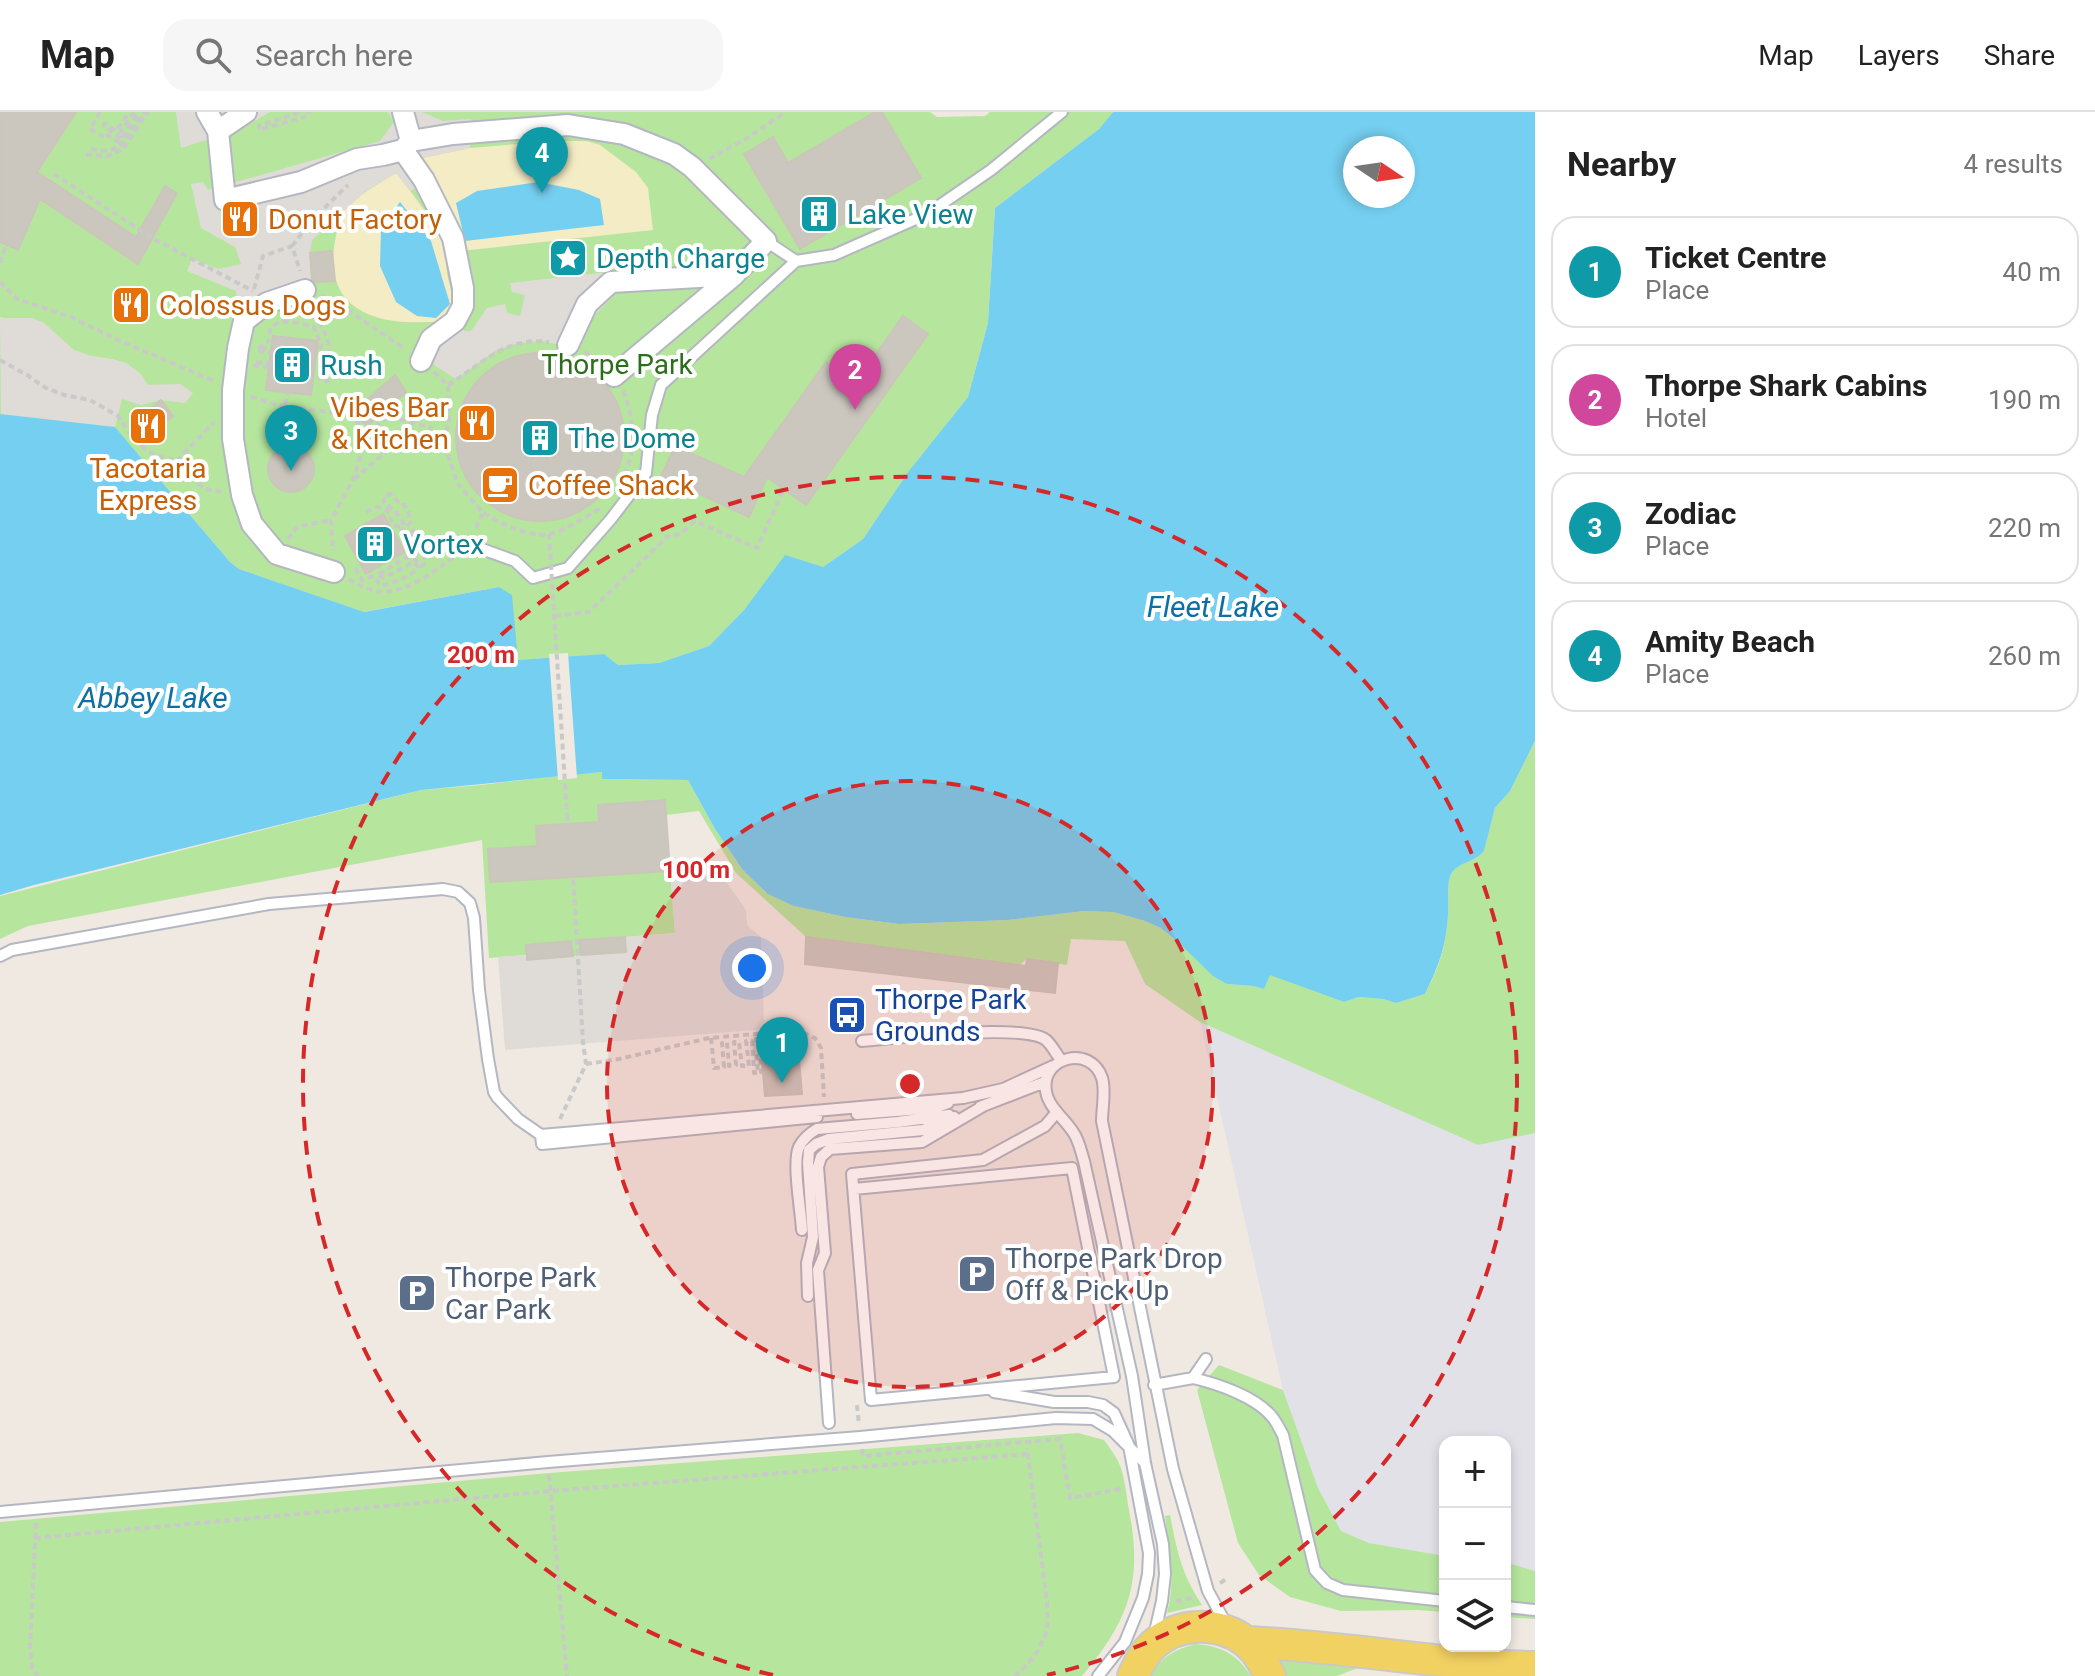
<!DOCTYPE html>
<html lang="en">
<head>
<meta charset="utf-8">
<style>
  body { margin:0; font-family:Roboto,sans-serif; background:#f6f6f6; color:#222 }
  .controls { position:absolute; right:24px; bottom:24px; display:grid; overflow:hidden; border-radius:16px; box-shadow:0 4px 12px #0003 }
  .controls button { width:72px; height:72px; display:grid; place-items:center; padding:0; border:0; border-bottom:2px solid #e0e0e0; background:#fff; color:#222; font:40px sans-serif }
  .compass { position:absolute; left:1343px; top:24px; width:72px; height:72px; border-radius:50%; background:#fff; box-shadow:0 4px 12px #0003; rotate:103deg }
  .you { position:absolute; left:752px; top:856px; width:28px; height:28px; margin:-20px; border:6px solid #fff; border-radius:50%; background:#1a73e8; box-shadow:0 0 0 12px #1a73e833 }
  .badge { display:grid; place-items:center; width:52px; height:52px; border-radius:50%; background:#4264fb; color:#fff; font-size:26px; font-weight:700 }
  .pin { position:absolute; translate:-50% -66px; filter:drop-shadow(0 2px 4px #0008) }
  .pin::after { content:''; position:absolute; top:42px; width:28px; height:24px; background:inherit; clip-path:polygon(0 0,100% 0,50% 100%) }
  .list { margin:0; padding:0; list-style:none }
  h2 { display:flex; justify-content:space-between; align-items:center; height:104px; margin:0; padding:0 32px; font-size:34px }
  h2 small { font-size:26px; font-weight:400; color:#767676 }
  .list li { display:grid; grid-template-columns:52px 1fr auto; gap:24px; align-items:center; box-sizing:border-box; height:112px; margin:0 16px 16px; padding:0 16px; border:2px solid #e0e0e0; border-radius:24px }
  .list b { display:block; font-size:30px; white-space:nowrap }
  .list p { margin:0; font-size:26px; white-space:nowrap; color:#767676 }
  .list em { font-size:26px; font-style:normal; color:#767676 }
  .icon { flex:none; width:44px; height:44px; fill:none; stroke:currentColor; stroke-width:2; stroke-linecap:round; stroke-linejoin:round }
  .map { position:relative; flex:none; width:1535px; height:1564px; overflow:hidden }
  header { display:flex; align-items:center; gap:48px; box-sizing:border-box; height:112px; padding:0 40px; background:#fff; border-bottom:2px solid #e0e0e0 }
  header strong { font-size:38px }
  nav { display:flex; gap:44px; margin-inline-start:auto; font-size:28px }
  .search { width:560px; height:72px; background:#f6f6f6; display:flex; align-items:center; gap:20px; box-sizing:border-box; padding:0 28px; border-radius:24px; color:#767676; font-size:30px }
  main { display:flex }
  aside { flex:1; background:#fff }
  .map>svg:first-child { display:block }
</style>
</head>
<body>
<header>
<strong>Map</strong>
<div class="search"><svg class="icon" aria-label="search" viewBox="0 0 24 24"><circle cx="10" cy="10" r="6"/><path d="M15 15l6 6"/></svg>Search here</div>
<nav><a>Map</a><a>Layers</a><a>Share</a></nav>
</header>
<main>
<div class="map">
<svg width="1535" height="1564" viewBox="0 0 1535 1564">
  <rect width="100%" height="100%" fill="#efe9e1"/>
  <path fill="#e3e1e8" d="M1200,910l278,123 57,-12v438l-30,-9v-120h-60v114l-76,-13 -28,-12 -23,-43 -35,-98z"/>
  <path fill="#b6e59e" d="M0,0h930l7,5 48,-1 5,-4h123l-14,17 -104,79 -7,115 -20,74 -58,74 -47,68 -40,28 -78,42 -36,37 -50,17 -41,2 -15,-11 -35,3 10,117 24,-2 1,7 85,1 27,49 27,40 52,37 51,11 54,7 109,-4 76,-9 29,1 32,9 16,7 66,56 27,2 15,-12 75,28 15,-5 24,2 13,4 29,-9c15,-29 21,-47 23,-79 1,-10 -1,-30 2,-38 5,-15 25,-14 34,-26l11,-43 15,-17 25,-50v392l-57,12 -278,-123 -55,-38 -20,-43 -54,-2 -4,26 -40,-6 -8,6 -213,-28 -70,-64 -37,-62 -33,4 9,118 -50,4 1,15 -99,8 -1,-5 -37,3 -7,-118 -454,86 -28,13v-43l421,-106 60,-5 77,-9 -9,-118 -31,2 -19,-73 -136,25 -124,-43 -9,-7 -115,-135 -115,-13z
    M1219,1253l64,25 35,98 23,43 28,12 76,13v56l-28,-2 -76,1 -51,-14 -31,-22 -21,-32 -41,-153z
    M1078,1321l26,7c5,7 10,14 14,21 7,14 8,34 11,49 14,72 0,110 -47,166h-1082v-154l549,-49z
    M1170,1403c7,36 11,58 32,90l-35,8c9,-32 2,-65 -2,-97z
    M1505,1450l30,9v48l-30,-2z
    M1196,1532c25,2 41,10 55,32h-100c9,-19 25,-27 45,-32z
    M1273,1541l92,12 -28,11h-56z"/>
  <path fill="#f3ecc5" d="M555,29h32l13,4 36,27 12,16 5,42 -192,21 -48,-91 57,-12z
    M397,61l47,64 3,36 8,35 -15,14c-23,0 -45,2 -67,-6 -37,-13 -45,-44 -37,-80 1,-5 1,-13 3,-18 9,-17 41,-36 58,-45z"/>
  <path fill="#dfdcd8" d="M176,0h94l-34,20 -17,7 -17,2 -21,7z
    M388,0h34l21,9 28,-2 -1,29 -57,12 13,23 -16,8 -14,-18 -30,18 -54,49 -2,13 2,30 -4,16 -41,4 -35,31 6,-26 -2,-17 -49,-20 5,-12 27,10 22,-5 -6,-17 -34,-19 -10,-44 12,-2 5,8 172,-49 14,-19z
    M618,159l1,19 -29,30 -13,29 -34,-8 -25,2 -23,8 -39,28 -22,-14 -1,-14 6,-10 24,-19 1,9h7l16,-23 18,-4 2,9 13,3 5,-21 -13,-3 -2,-9z
    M0,205l4,1h28l12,5 30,27 18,6 20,3 14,4 14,10 8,12 32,-1 13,9 -8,10 -24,-3 -20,5 -19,-6 -7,28 -114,-13z
    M716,755l30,43 1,15 14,12 3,84 -8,9 -251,20 -7,-93 26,-2 4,5 98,-8 -1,-15 50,-4 -5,-62z"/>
  <path fill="#75cff0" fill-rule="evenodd" d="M1113,0h422v629l-25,50 -15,17 -11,43c-9,12 -29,11 -34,26 -3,8 -1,28 -2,38 -2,32 -9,50 -23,79l-29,9 -13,-4 -24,-2 -15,5 -74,-27 -6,14 -10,-3 -27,-2 -14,-8 -34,-33 -18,-15 -16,-7 -32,-9 -29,-1 -76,9 -109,4 -54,-7 -51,-11 -26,-12 -26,-25 -27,-40 -27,-49 -86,-1v-7l-181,18 -387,95 -34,10v-481l115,13 115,135 9,7 125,43 135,-25 13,8 6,65 86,-6 14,11 41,-2 50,-17 36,-37 40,-54 38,12 40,-28 46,-68 59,-74 20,-74 7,-115 104,-79zM1355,36h48v48h-48z
    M538,70l41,8 21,9 4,26 -139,16 -9,-38 21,-12z
    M400,90l31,39 19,63 -14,14 -19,-2 -21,-14 -16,-36 1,-37z"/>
  <path fill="#efe9e1" d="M568,541l9,125 -19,2 -9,-126z"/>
  <path fill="#cbc7bf" stroke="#cbc5ba" stroke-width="2" d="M0,0h76l-39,60 99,65 29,-51 12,7 -39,71 -98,-65 -22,51 -18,-8z
    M875,0h7l39,66 -121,71 -56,-95 29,-17 15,26z
    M332,139l3,30 -20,1 -3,-3 -2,-26z
    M903,204l25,18 -122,171 -39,-28 -18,40 -88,-41 14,-30 69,31 82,-115 28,23z
    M273,224l45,5 -7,54 -45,-5z
    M456 325a84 84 0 1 1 168 0a84 84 0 1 1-168 0Z
    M395,263l11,17 -39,34 -14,-14z
    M161,288l12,16 -28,22 -12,-15z
    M268 357a23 23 0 1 1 46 0a23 23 0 1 1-46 0Z
    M383,402l22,38 -39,22 -21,-38z
    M665,688l5,71 -180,11 -2,-33 49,-3 -1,-20 63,-4 -1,-17z
    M625,825l1,15 -45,3 -2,-15z
    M806,825l220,29 1,-7 31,4 -3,30 -250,-29z
    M571,829l2,15 -46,4 -1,-15z
    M798,936l4,46 -37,2 -4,-45z"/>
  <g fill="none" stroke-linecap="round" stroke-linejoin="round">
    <defs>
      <path id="lane" d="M766,129l30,20
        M468,432l47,17 18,17 35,-10 43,-49 35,-46 6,-58 9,-30 135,-124 38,-6 93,-41 64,-44 71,-58
        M0,844l12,-6 257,-46 174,-15 15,3 12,11 4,15 5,72 9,69 6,33 3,5 21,22 23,16 422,-37 40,-9 50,-23
        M862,929c33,-3 162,-18 184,-1 6,5 10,14 15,20
        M980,995l65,-25
        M857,1002l77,-6 14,-5
        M541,1023l1,9 275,-27
        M854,1077l218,-21 42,209 -243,23 -19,-226 131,-14 62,-34 12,-14
        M802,1118c-1,-19 -10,-68 -3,-83 4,-8 11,-14 18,-18l81,-7 51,-7
        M808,1184l-1,-33 6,-26 -5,-74 1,-13 7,-6 13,-5 94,-9 31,-13
        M1193,1266c25,6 64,19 80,40 4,5 7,12 10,17l32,135 12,13 16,7 102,11
        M1154,1273l39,-7 13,-19
        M994,1280l60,10h34l15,3 11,8 15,33 20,107 -1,21 -5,24 -18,44 -27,34
        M829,1311l-11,-153 7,-17 -7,-86 3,-10 9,-8 92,-7 63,-37
        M0,1400l548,-50 312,-25 196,-19 37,1 20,12 31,31
        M1505,1495l30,3
        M1154,1524l8,-35 3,-27 -2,-30 -18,-81 -13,-87 -48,-215c-3,-9 -5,-21 -11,-29 -8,-13 -25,-25 -27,-41 -6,-34 45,-47 56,-13 4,13 0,30 0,43l71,348 35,122 18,33"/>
      <path id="street" d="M207,0l11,19 7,69 76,-18 56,-23 26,-4 20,-5 8,-9 42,-7 115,-9 56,9 50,20 18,13 74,74 -32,34 -120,101
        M403,0l8,29
        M218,19l28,-19
        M403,38l21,30 29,58 10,50v18l-8,15 -24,18 -10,22
        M305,178l-38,13 -23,18 -6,27 -5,42v49l9,56 10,29 25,30 57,18
        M568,233l19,-41 24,-22 123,-7"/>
      <path id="primary" d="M1246,1530c97,4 192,23 289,25
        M1133,1564c5,-11 11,-23 20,-31 25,-23 65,-24 92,-4 12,9 19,22 25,35"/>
    </defs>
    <use href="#lane" stroke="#b4b7c1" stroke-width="14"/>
    <use href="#street" stroke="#b4b7c1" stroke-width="24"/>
    <use href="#primary" stroke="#c9c9c9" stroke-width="34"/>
    <path stroke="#c9c9c9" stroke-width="4" stroke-dasharray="6 4" stroke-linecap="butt" d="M100,0l-10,17 12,7 1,-3 16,9 2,-4 -17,-12 1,-3 11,8 13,-19
      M134,0l-15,22 4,2 16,-24
      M299,0l-40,14v4l49,-14 2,-4
      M91,37l17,2 12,-5 25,-34
      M86,43l22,1 15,-7 25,-37
      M709,47l38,-21 39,-26
      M54,62l100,65 99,52
      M292,134l21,-27 35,-34
      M0,151l6,-18
      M0,170l17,17 54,18 47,23 96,41
      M254,177l9,-33 29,-10 8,25
      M321,184l13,5 71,48
      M258,236l12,-8c0,-4 -1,-10 2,-13 9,-10 32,-3 42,0l7,18 -1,33 4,4 7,-3 7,-9 -2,-7 -8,6c5,-19 -2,-42 -17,-55l-8,-1
      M261,236l10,1
      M258,239l13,2
      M585,240l15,11
      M0,248l27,15 19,13 18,7 26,5 28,16 13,19 17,17 29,9 27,28 17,3
      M256,250l14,1
      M255,252v2l14,1
      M434,260l14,13 1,35 -5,22 13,41 26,30 -8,17
      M448,273c34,-21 58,-49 101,-43
      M623,279c11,26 14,58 1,84
      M251,285l27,8 73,10 16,19 -14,46 -22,40 2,31
      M285,293l3,-13
      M367,322l21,-18 44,12
      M177,349l37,-39
      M354,367l39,-33 21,-3 30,-1
      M484,401c15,10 46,25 65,21 14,-2 39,-18 51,-26
      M288,427l9,-12 34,-7
      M355,456l7,12 11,-4 8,10c14,-5 28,-7 37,-19l-5,-5 -27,15 -9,-1 29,-19 8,2 7,7 5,-3 -6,-28 -2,-3 -8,-1 6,24 -7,-1 -7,-24 8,-7 -1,-10 -5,-8h-3l-10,-11 -7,2v7l11,8 8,11 -1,5 -8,-1 -7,-16 -10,-3 -12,5
      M349,467c7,4 15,9 23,11 28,9 66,-20 86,-37
      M555,504l34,-4 79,-76 12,-2 15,-13 62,27 26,-57
      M567,703l1,9
      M711,926l3,30 10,-1 -2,-24 5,-1 2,24 7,-1 -2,-23h5l3,24h7l-3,-25h6l2,32h4l-2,-21 4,-1 1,21h2
      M768,938v-6l-11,1 -1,-6 13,-1 -1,-5
      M586,952l33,-5 90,-21 59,-5 33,-1 14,6 6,10 3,49
      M560,1007l26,-55 -3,-22 -10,-166
      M857,1293l2,20
      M862,1337l1,7 197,-17 10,59 51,-9
      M549,1363l18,201
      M36,1411l-6,125 2,20 6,8
      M35,1426l515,-47 478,-37
      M1220,1471l8,-5
      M1176,1489l19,-4
      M1014,1564l8,-6 16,-19 9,-20v-29l-20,-154"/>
    <use href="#lane" stroke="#fff" stroke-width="10"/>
    <use href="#street" stroke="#fff" stroke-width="20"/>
    <use href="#primary" stroke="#f2d163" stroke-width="30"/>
    <path stroke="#c9c9c9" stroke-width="4" stroke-dasharray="6 4" stroke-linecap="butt" d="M549,422l18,281"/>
  </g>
  <circle cx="910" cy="972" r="303" fill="#d62828" fill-opacity=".12"/>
  <g fill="none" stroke="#d62828" stroke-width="4" stroke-dasharray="14 10">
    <circle cx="910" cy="972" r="303"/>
    <path d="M773 1563A607 607 0 1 1 1047 1563"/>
  </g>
  <defs>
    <symbol id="building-square" viewBox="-11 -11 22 22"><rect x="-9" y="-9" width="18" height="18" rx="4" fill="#0f9aa8" stroke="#fff"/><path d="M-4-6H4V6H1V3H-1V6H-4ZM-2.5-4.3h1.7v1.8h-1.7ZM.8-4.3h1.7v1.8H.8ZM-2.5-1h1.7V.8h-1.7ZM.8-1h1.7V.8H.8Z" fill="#fff"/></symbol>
    <symbol id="restaurant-square" viewBox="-11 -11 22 22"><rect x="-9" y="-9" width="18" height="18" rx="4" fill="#e8710a" stroke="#fff"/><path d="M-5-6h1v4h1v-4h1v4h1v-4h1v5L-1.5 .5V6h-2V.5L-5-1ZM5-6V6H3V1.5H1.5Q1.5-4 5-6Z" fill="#fff"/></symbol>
    <symbol id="sight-square" viewBox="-11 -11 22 22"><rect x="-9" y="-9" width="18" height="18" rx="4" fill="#0f9aa8" stroke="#fff"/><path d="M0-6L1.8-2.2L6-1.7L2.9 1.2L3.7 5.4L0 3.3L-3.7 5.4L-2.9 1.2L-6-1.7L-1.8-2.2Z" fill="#fff"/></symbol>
    <symbol id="cafe-square" viewBox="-11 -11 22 22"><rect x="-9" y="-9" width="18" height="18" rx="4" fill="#e8710a" stroke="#fff"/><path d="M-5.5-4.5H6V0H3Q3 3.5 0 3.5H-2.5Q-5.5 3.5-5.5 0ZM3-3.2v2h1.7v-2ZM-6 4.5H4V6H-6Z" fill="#fff"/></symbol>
    <symbol id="bus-square" viewBox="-11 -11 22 22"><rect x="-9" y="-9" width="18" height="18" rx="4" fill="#1a4fb4" stroke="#fff"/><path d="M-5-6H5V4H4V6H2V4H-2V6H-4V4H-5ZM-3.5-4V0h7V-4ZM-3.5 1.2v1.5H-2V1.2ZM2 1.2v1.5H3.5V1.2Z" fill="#fff"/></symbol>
    <symbol id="parking-square" viewBox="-11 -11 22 22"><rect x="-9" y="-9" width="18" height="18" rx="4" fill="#5c6f8a" stroke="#fff"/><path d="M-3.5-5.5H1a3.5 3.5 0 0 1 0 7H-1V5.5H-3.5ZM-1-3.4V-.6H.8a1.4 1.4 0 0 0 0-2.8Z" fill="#fff"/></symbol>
  </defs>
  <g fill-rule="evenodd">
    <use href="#building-square" x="797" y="80" width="44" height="44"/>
    <use href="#restaurant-square" x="218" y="85" width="44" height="44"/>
    <use href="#sight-square" x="546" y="124" width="44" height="44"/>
    <use href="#restaurant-square" x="109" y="171" width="44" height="44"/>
    <use href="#building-square" x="270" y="231" width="44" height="44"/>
    <use href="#restaurant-square" x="455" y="289" width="44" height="44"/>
    <use href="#restaurant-square" x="126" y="292" width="44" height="44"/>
    <use href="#building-square" x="518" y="304" width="44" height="44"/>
    <use href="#cafe-square" x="478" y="351" width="44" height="44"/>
    <use href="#building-square" x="353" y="410" width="44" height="44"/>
    <use href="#bus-square" x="825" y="881" width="44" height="44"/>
    <use href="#parking-square" x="955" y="1140" width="44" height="44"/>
    <use href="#parking-square" x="395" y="1159" width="44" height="44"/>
  </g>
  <g text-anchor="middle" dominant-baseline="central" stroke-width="8" stroke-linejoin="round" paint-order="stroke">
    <g font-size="28" fill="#0d838f" stroke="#fff" text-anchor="start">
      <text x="847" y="102">Lake View</text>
      <text x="596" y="146">Depth Charge</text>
      <text x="320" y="253">Rush</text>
      <text x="568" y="326">The Dome</text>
      <text x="403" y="432">Vortex</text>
    </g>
    <g font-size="28" fill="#c56008" stroke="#fff" text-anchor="start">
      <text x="268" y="107">Donut Factory</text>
      <text x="159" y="193">Colossus Dogs</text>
      <text x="449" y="295" text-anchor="end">Vibes Bar<tspan x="449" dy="32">&amp; Kitchen</tspan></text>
      <text x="148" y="356" text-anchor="middle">Tacotaria<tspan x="148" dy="32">Express</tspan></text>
      <text x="528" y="373">Coffee Shack</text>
    </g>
    <g font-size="28" fill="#2c6e1b" stroke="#fff">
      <text x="617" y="252">Thorpe Park</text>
    </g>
    <g font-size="28" fill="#164399" stroke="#fff" text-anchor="start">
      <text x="875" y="887">Thorpe Park<tspan x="875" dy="32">Grounds</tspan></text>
    </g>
    <g font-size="28" fill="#4e5e75" stroke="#fff" text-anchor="start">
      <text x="1005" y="1146">Thorpe Park Drop<tspan x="1005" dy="32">Off &amp; Pick Up</tspan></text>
      <text x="445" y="1165">Thorpe Park<tspan x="445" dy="32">Car Park</tspan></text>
    </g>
    <g font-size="30" font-style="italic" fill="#0d6fa3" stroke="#fff">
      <text x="1213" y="494">Fleet Lake</text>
      <text x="153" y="585">Abbey Lake</text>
    </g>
  </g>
  <circle cx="910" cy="972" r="12" fill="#d62828" stroke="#fff" stroke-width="4"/>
  <g font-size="24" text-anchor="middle" font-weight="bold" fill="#d62828" stroke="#fff" stroke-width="8" stroke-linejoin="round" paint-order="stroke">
    <text x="481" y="551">200 m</text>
    <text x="696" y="766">100 m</text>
  </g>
</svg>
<div class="controls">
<button>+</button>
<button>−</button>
<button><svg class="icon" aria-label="layers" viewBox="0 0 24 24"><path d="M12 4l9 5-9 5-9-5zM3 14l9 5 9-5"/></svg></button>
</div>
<svg class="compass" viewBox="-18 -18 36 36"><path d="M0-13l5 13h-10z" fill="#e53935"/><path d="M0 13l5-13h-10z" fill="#767676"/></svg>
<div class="you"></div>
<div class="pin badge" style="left:782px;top:971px;background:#0f9aa8">1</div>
<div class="pin badge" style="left:855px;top:298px;background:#d1479c">2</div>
<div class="pin badge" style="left:291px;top:359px;background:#0f9aa8">3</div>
<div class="pin badge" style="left:542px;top:81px;background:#0f9aa8">4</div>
</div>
<aside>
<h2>Nearby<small>4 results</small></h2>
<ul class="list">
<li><span class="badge" style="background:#0f9aa8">1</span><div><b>Ticket Centre</b><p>Place</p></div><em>40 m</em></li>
<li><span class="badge" style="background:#d1479c">2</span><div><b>Thorpe Shark Cabins</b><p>Hotel</p></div><em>190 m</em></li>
<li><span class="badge" style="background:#0f9aa8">3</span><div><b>Zodiac</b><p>Place</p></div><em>220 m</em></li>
<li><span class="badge" style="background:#0f9aa8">4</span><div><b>Amity Beach</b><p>Place</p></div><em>260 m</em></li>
</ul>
</aside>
</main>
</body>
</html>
